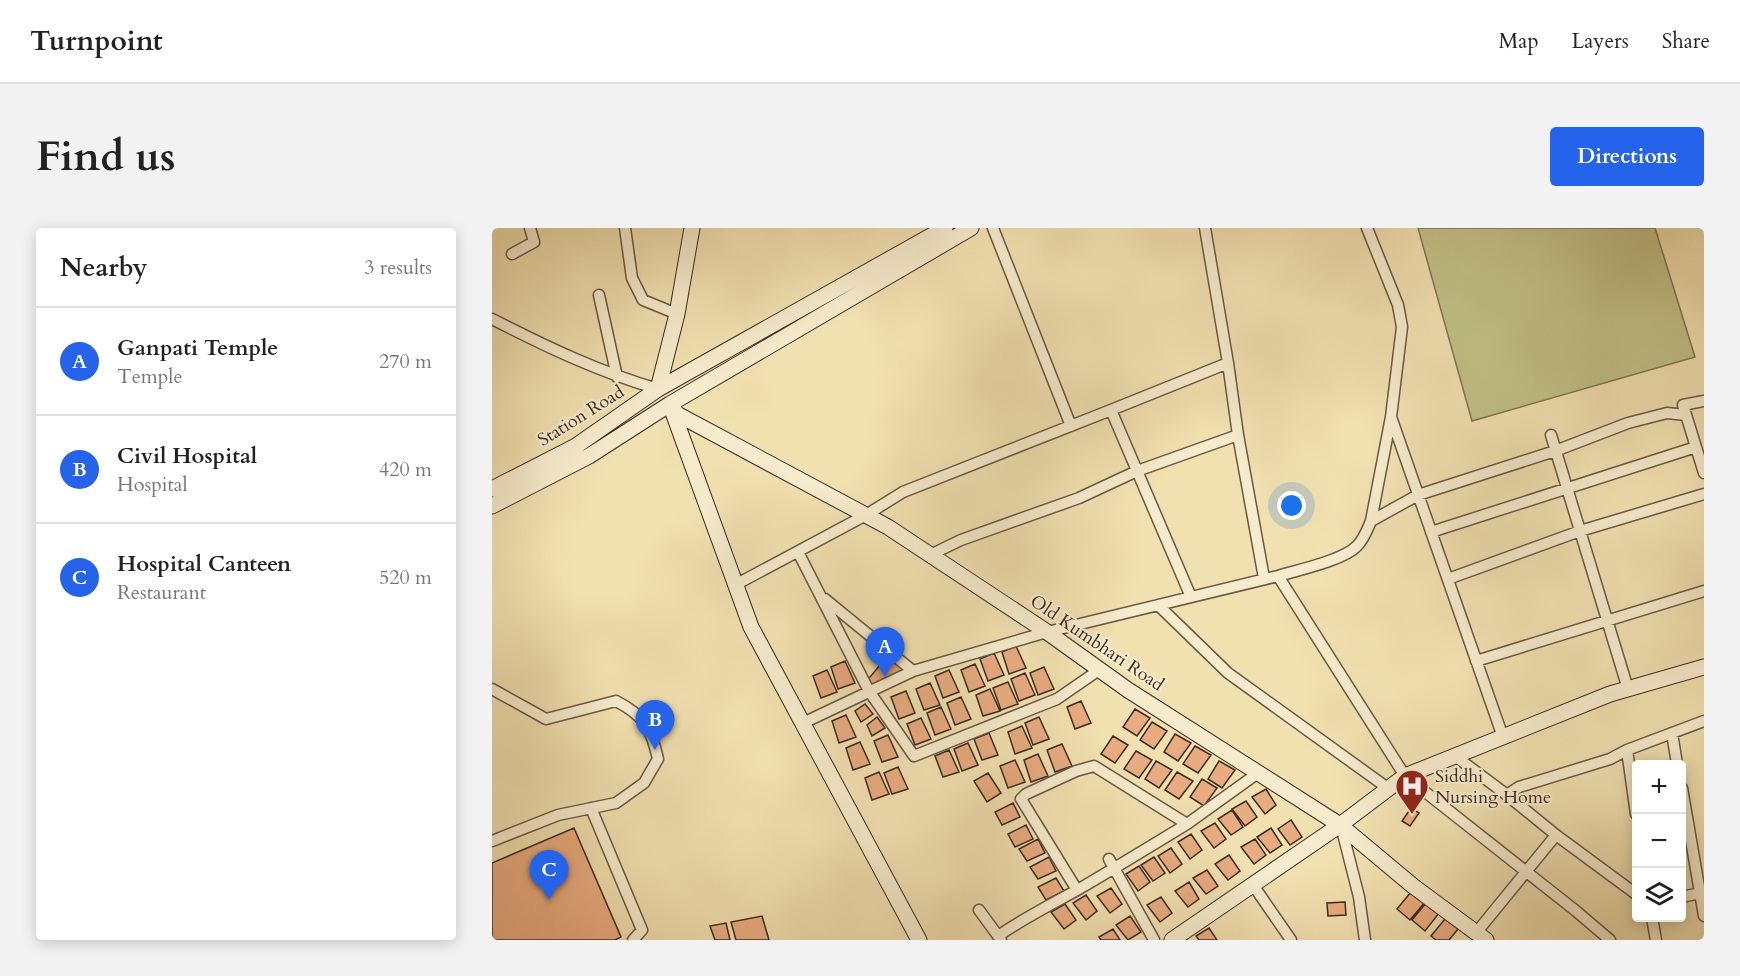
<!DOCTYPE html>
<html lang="en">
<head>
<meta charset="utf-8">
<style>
  body { margin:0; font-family:Cardo,serif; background:#f2f2f2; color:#222 }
  .controls { position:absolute; right:18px; bottom:18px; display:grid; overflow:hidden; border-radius:6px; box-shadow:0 3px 15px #0003 }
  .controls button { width:54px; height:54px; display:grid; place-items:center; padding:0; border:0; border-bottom:2px solid #e0e0e0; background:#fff; color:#222; font:30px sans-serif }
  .you { position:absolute; left:800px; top:278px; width:21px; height:21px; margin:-15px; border:4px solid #fff; border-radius:50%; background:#1a73e8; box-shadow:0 0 0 9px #1a73e833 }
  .badge { display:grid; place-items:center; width:39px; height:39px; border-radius:50%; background:#2563eb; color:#fff; font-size:20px; font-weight:700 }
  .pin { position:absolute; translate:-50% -50px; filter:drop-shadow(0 2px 3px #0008) }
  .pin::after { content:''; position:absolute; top:32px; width:21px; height:18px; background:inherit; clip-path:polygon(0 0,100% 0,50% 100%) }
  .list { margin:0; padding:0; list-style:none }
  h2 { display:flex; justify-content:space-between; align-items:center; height:78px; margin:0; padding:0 24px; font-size:26px }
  h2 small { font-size:20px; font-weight:400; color:#767676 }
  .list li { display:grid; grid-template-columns:39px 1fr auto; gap:18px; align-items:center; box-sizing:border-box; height:108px; padding:0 24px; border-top:2px solid #e0e0e0 }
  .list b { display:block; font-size:22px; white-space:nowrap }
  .list p { margin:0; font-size:20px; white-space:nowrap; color:#767676 }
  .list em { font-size:20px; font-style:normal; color:#767676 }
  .icon { flex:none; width:33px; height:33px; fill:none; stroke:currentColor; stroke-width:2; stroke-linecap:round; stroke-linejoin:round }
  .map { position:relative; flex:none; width:1212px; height:712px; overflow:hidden; border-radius:6px }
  header { display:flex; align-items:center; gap:36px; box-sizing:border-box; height:84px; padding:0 30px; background:#fff; border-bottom:2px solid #e0e0e0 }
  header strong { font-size:28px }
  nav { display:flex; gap:33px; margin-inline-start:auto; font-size:21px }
  .intro { display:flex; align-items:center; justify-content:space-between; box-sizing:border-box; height:144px; padding:0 36px }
  h1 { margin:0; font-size:42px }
  .button { padding:15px 27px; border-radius:6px; background:#2563eb; color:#fff; font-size:21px; font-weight:700 }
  main { display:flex; gap:36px; padding:0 36px }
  aside { flex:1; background:#fff; border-radius:6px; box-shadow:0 3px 15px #0003 }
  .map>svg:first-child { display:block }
</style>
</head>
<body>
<header>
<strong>Turnpoint</strong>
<nav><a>Map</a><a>Layers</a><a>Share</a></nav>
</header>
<div class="intro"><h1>Find us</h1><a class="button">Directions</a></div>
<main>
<aside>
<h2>Nearby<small>3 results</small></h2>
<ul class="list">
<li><span class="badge">A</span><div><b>Ganpati Temple</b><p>Temple</p></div><em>270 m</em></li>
<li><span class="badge">B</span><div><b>Civil Hospital</b><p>Hospital</p></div><em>420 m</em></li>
<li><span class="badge">C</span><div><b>Hospital Canteen</b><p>Restaurant</p></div><em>520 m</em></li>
</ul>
</aside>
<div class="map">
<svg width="1212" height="712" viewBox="0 0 1212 712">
  <rect width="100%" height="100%" fill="#f1e0b0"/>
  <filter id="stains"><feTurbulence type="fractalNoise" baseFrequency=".00333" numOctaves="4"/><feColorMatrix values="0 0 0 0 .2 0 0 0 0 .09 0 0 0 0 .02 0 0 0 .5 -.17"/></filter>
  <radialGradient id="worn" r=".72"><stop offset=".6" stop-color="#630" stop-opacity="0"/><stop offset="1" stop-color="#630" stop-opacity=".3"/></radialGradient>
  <path fill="#c1c087" stroke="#7f7554" stroke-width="1.5" d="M926,0h237l40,129 -223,64z"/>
  <path fill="#e8ac80" stroke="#3d2a22" stroke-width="1.5" d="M524,418l10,22 -17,6 -7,-22z
    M398,425l23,18 -44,20 -4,-8z
    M502,425l10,22 -16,6 -8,-22z
    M353,433l10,22 -17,6 -7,-22z
    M483,436l10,22 -16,6 -8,-22z
    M552,439l10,22 -16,6 -8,-22z
    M335,442l10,22 -16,6 -8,-22z
    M457,442l10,22 -16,6 -8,-22z
    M533,445l10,22 -16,6 -8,-22z
    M516,454l10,22 -17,6 -8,-22z
    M438,455l10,22 -16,5 -8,-21z
    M498,461l10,22 -17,5 -7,-21z
    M414,463l9,22 -16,6 -8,-22z
    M469,469l10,22 -16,6 -8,-22z
    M589,473l10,22 -16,6 -8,-22z
    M373,476l8,10 -12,8 -6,-11z
    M449,479l10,22 -16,6 -8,-22z
    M643,481l15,9 -13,18 -14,-9z
    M354,487l10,22 -17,6 -7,-22z
    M385,489l8,11 -13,8 -5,-11z
    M547,489l10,22 -16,6 -8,-22z
    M429,490l10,21 -16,6 -8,-21z
    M660,494l15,9 -13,18 -14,-9z
    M530,498l10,22 -17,6 -7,-22z
    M497,505l9,22 -16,5 -8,-21z
    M683,506l16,9 -13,18 -14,-9z
    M396,507l10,22 -16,5 -8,-21z
    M621,508l15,9 -13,18 -14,-9z
    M368,514l10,22 -17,6 -7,-22z
    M476,515l10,22 -16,6 -8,-22z
    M570,516l10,22 -17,6 -8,-22z
    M703,518l16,9 -13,18 -15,-9z
    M457,522l10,22 -16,5 -8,-21z
    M644,523l16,9 -13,18 -15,-9z
    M546,526l10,22 -17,6 -7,-22z
    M523,532l10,22 -17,6 -8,-22z
    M664,533l16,9 -13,18 -14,-9z
    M727,533l16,9 -13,18 -14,-9z
    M406,539l10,22 -16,5 -8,-21z
    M387,544l10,22 -17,6 -7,-22z
    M685,544l16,9 -14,18 -14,-9z
    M496,545l13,20 -14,9 -13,-21z
    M710,551l15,9 -13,18 -14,-9z
    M774,561l10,16 -11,9 -13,-17z
    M754,573l11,16 -12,9 -13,-17z
    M521,575l7,14 -18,8 -7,-13z
    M919,580l8,5 -9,13 -8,-5z
    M740,582l11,17 -12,8 -13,-16z
    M799,592l11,17 -12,8 -12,-16z
    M723,595l11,16 -12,9 -13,-17z
    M534,597l7,14 -18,8 -7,-13z
    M82,600l47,109 -6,3h-123v-77z
    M779,600l11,17 -12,8 -13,-16z
    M699,606l11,16 -12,9 -12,-17z
    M546,611l7,14 -18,8 -8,-12z
    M763,611l11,16 -12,9 -13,-17z
    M679,620l11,16 -12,9 -12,-17z
    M737,627l11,16 -12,9 -13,-16z
    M557,629l7,14 -18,8 -8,-12z
    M662,629l11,16 -12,8 -12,-16z
    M647,638l11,16 -12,9 -12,-17z
    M715,642l11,16 -12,8 -13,-16z
    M564,650l8,13 -18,9 -8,-13z
    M697,654l10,17 -11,8 -13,-16z
    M619,660l11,16 -12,9 -13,-17z
    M919,664l14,10 -15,18 -13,-11z
    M594,667l11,16 -11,9 -13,-17z
    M669,669l11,16 -12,9 -13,-17z
    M853,674l1,13 -18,1 -1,-13z
    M934,675l14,9 -15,19 -13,-11z
    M573,676l11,16 -12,9 -13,-17z
    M270,688l7,24h-33l-5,-18z
    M638,688l11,16 -13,8 -12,-15z
    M953,691l13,10 -9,11h-13l-5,-4z
    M234,695l4,17h-15l-5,-14z
    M717,700l8,12h-18l-3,-4z
    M621,701l7,11h-19l-2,-3z"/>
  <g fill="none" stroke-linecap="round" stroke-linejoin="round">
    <defs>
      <path id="street" d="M133,0l7,50 11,22 34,14
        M501,0l78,198
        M713,0l23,135
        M20,26l22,-12 -4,-14
        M107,67l18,82
        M0,91c55,28 107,53 166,70
        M1212,173l-21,4 21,68
        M619,182l117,-47 10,72 26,143
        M899,189l112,320
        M1059,207l77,254
        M879,293l47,-26 137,-44 73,-28 39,-10 19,2
        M939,304l265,-85
        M306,324l71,139 45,65 143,-57 42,-29
        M438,327l31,-15 118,-42 58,-27 101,-36
        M786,348c20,-6 66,-16 79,-30 7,-7 10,-16 14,-25l20,-104 11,-90 -4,-22 -31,-77
        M956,351l132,-48 124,-37
        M243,357l131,-70 37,-23 208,-82 80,187
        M333,371l88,72
        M666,377l70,68 161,116
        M984,433l228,-70
        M0,461l54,30 70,-18c29,15 35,27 42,58l-14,24 -28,20 -58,12 -66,26
        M311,495l110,-52 134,-39 231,-56 127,200 171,135 34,29
        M1180,505l5,31
        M963,528l52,39 49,40 80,59
        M1190,560l22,128
        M1015,567l12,-8 91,-28 17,-9
        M99,580l51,122 -9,10
        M1144,586l-9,-64 77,-29
        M695,596l71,-51
        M849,598l18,71 6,43
        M617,631l45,81
        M761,657l38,55
        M1190,669l18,-4
        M487,682l22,30
        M1160,690l4,22
        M984,705l80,-98
        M506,708c26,-18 54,-32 81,-47 36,-21 72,-43 108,-65l-93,-58 -18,5 -50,23 -5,5 56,91"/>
      <path id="secondary" d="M166,161l19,-75 15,-86
        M178,176l7,10 211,113 159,105 81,58 212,135 73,61 73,54
        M179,179l80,220 168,313
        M0,261l84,-43 82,-57 287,-161
        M0,278l97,-50 81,-52 301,-176
        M680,712l168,-115 65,-49 205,-82 94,-27"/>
    </defs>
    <use href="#street" stroke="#6a5846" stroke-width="13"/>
    <use href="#secondary" stroke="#3d2a22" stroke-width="17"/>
    <use href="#street" stroke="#f6ebcc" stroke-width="10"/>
    <use href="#secondary" stroke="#f6ebcc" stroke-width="15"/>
  </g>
  <defs>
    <symbol id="hospital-pin" viewBox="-11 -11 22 30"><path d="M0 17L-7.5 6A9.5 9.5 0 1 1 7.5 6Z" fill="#8f2418" stroke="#f6ebcc"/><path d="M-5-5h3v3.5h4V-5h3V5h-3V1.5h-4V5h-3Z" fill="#fff"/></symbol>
  </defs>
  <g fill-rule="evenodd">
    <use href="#hospital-pin" x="901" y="539" width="38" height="52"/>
  </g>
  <g text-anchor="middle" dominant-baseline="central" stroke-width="4.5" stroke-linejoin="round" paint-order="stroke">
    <g font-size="18" fill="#3d2a22" stroke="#f6ebcc">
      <text transform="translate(89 188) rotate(-32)">Station Road</text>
      <text transform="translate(605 415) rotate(34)">Old Kumbhari Road</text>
    </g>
    <g font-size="18" fill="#3d2a22" stroke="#f6ebcc" text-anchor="start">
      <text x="943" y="548">Siddhi<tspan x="943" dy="21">Nursing Home</tspan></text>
    </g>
  </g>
  <rect width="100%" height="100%" filter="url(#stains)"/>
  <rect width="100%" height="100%" fill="url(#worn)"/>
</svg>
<div class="controls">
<button>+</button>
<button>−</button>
<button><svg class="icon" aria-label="layers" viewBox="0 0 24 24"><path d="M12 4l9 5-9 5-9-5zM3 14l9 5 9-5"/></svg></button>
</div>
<div class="you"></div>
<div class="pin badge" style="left:393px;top:449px">A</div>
<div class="pin badge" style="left:163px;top:522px">B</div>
<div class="pin badge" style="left:57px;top:672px">C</div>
</div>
</main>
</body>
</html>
